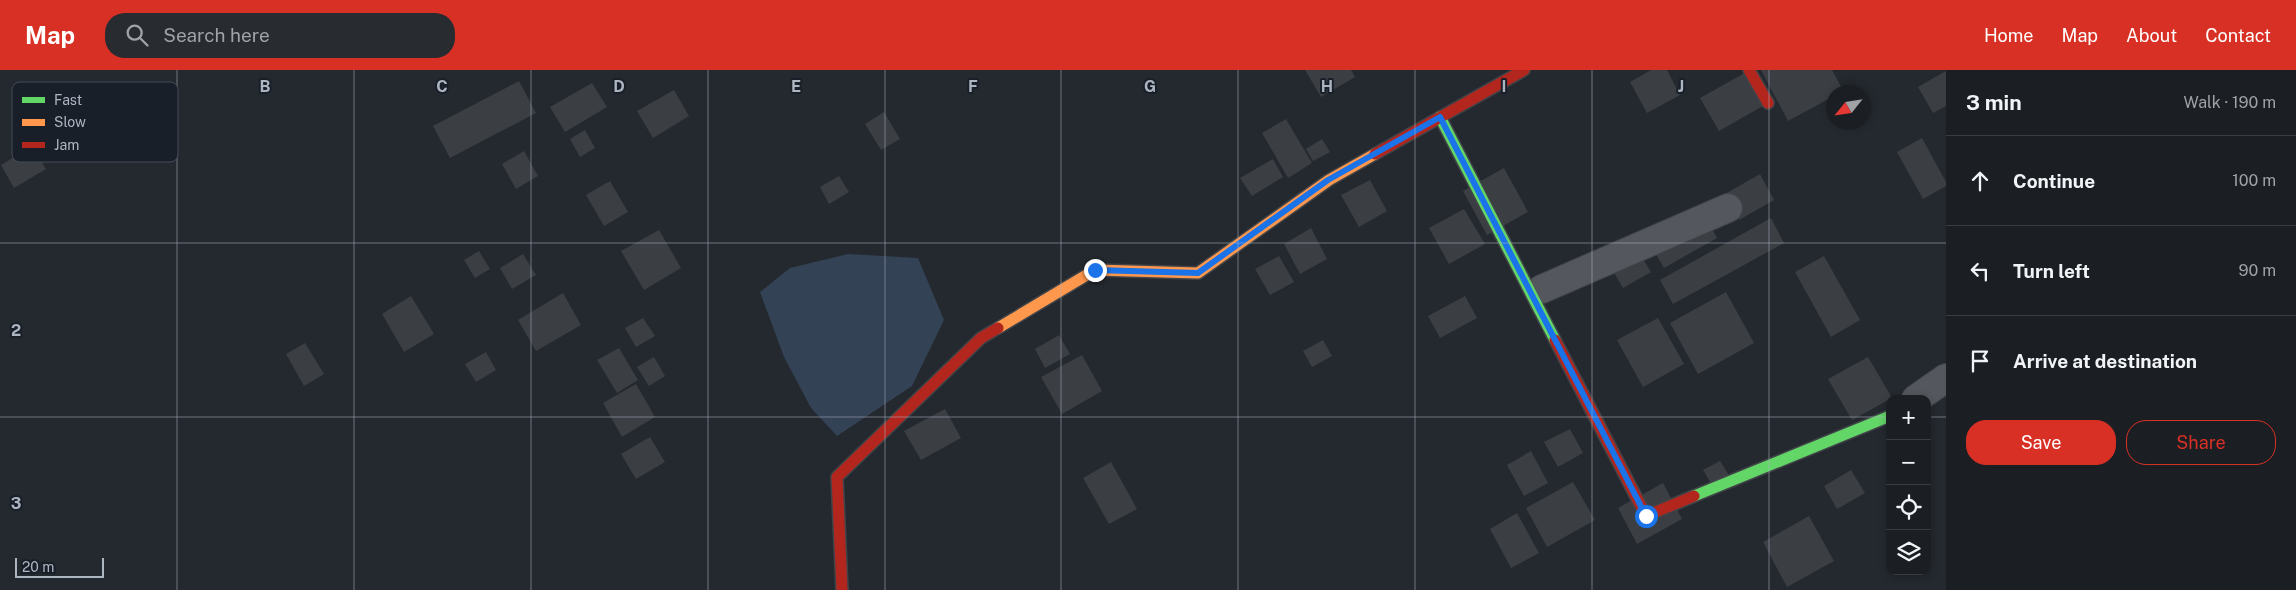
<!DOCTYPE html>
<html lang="en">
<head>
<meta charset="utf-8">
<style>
  body { margin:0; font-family:"Public Sans",sans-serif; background:#282c30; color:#f1f3f6 }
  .controls { position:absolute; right:15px; bottom:15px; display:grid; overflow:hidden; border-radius:10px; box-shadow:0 2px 8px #0003 }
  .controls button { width:45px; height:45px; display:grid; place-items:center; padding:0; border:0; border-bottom:1px solid #393d41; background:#1b1f23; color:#f1f3f6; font:25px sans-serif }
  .compass { position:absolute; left:1826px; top:15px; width:45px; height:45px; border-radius:50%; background:#1b1f23; box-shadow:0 2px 8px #0003; rotate:240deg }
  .scale { position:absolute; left:15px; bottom:12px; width:89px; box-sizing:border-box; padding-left:5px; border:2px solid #adb5c1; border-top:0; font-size:14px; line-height:18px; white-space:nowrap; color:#adb5c1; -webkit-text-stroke:4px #191f29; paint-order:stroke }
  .stop { position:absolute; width:15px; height:15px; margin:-11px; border:4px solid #1a73e8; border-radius:50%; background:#fff }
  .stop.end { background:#1a73e8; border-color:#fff; box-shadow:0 1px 5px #0008 }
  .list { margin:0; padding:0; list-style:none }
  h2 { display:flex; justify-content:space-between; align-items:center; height:65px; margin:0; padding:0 20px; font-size:21px }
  h2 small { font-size:16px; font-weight:400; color:#a0a2a6 }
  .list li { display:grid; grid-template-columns:32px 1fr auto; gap:15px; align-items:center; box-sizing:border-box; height:90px; padding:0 20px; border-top:1px solid #393d41 }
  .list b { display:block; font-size:19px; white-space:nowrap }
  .list em { font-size:16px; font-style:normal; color:#a0a2a6 }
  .actions { display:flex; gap:10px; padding:15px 20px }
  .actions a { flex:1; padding:11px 0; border:1px solid #d93025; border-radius:20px; text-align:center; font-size:18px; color:#d93025 }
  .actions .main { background:#d93025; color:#fff }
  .icon { flex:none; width:28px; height:28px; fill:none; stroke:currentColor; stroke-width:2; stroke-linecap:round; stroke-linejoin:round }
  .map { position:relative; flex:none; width:1946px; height:520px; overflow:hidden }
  header { display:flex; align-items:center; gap:30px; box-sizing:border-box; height:70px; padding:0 25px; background:#d93025; color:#fff }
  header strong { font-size:24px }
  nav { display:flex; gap:28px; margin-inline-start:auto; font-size:18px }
  .search { width:350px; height:45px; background:#282c30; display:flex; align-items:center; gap:12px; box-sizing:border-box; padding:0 18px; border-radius:20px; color:#a0a2a6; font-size:19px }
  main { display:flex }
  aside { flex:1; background:#1b1f23 }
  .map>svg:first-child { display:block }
</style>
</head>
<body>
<header>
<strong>Map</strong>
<div class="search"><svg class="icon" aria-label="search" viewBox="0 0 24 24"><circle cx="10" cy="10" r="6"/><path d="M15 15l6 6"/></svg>Search here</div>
<nav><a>Home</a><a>Map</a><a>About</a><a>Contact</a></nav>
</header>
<main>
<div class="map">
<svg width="1946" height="520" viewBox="0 0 1946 520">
  <rect width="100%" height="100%" fill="#24292f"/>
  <path fill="#334255" d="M848,184l70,4 26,62 -32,66 -75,50 -26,-28 -27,-51 -24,-65 30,-24z"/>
  <path fill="#3b3f44" d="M1305,0h46l4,7 -34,20z
    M1651,0h16l13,25 -33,18 -17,-31z
    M1750,0l20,32 -51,29 -19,-33z
    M1761,0h71l11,20 -9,2v4l-46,25z
    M1946,1v35l-13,7 -15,-26z
    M519,11l17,32 -86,45 -17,-32z
    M592,13l15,24 -42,25 -15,-25z
    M674,20l15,26 -36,22 -16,-27z
    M884,42l16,27 -19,11 -16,-26z
    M1286,49l26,44 -24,15 -26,-45z
    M585,60l10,18 -15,9 -10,-18z
    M1922,68l24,44v4l-23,13 -26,-47z
    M1322,69l8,13 -17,9 -7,-12z
    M32,76l14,23 -32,19 -13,-23z
    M524,81l14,25 -22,13 -14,-25z
    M1273,89l10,18 -31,19 -12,-18z
    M1504,98l24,44 -41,23 -24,-44z
    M1760,104l14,26 -35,20 -14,-26z
    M839,106l10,16 -20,12 -9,-17z
    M1370,110l17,31 -28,16 -18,-32z
    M610,111l18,31 -24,14 -18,-31z
    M1464,139l21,35 -36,20 -20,-36z
    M1771,148l13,25 -111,61 -13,-24z
    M1707,149l10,19 -53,30 -11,-19z
    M1311,158l16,31 -27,15 -16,-30z
    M659,160l22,38 -37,22 -23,-39z
    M479,181l11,18 -15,9 -11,-18z
    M1638,181l13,21 -28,16 -13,-22z
    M523,184l13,21 -24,14 -12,-21z
    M1279,186l15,26 -24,13 -15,-26z
    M1824,186l36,64 -29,17 -36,-65z
    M1726,222l28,51 -56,31 -28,-51z
    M563,223l18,32 -45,26 -18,-31z
    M411,226l23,38 -30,18 -22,-38z
    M1465,226l12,22 -37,20 -12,-22z
    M643,248l12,18 -19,11 -11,-19z
    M1658,248l26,46 -41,23 -26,-47z
    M1059,265l11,19 -25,14 -10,-19z
    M1323,270l9,16 -20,11 -9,-16z
    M305,273l19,31 -20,12 -18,-32z
    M619,278l19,32 -21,13 -20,-33z
    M486,282l10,18 -20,12 -11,-18z
    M1082,285l20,36 -40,23 -21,-37z
    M654,287l11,19 -16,10 -12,-19z
    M1868,287l24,41 -40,22 -24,-41z
    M636,314l19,33 -33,20 -19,-34z
    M945,339l16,29 -40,22 -17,-29z
    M1570,359l13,24 -25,14 -14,-25z
    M650,367l15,25 -29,17 -15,-25z
    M1531,381l17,32 -24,13 -17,-31z
    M1720,391l10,16 -17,10 -10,-17z
    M1111,392l26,47 -28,15 -26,-46z
    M1851,400l14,23 -28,16 -13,-23z
    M1573,412l22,38 -48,27 -21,-39z
    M1663,413l19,36 -45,25 -19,-36z
    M1517,443l22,40 -28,15 -21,-39z
    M1809,446l25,45 -47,26 -24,-45z"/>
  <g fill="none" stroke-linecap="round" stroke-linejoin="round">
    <defs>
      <path id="street" d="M1542,219l186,-81
        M1916,329l30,-21"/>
      <path id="fast" d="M1440,47l115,223
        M1694,426l196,-80"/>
      <path id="slow" d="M998,258l97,-58 103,3 131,-93 46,-26"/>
      <path id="jam" d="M1749,0l19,33
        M1375,84l149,-84
        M1555,270l91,176 48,-20
        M842,520l-5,-113 144,-139 17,-10"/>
    </defs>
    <use href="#street" stroke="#404448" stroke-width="30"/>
    <use href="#fast" stroke="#404448" stroke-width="14"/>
    <use href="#slow" stroke="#404448" stroke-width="14"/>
    <use href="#jam" stroke="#404448" stroke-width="14"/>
    <use href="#street" stroke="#54575d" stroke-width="28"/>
    <use href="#fast" stroke="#63d668" stroke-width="11"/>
    <use href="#slow" stroke="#ff974d" stroke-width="11"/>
    <use href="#jam" stroke="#b3261e" stroke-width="11"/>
  </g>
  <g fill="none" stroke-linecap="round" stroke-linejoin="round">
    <path stroke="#1a73e8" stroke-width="6" d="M1095,200l103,3 130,-93 112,-63 206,399"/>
  </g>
  <path fill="none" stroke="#adb5c1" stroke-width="1" stroke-opacity="0.55" d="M177,0v520M354,0v520M531,0v520M708,0v520M885,0v520M1061,0v520M1238,0v520M1415,0v520M1592,0v520M1769,0v520M0,173h1946M0,347h1890M1927,347h19"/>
  <rect x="12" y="12" width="166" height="80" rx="8" fill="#191f29" stroke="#454c57" stroke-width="1"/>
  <rect x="22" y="27" width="23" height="6" fill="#63d668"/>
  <rect x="22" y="49" width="23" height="7" fill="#ff974d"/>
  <rect x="22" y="72" width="23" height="6" fill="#b3261e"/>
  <g font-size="14" fill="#adb5c1">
    <text x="54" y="35">Fast</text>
    <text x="54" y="57">Slow</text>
    <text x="54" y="80">Jam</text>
  </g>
  <g font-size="16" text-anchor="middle" font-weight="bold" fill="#adb5c1" stroke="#191f29" stroke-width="4" stroke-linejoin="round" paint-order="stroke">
    <text x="265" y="22">B</text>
    <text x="442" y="22">C</text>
    <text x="619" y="22">D</text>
    <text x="796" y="22">E</text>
    <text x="973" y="22">F</text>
    <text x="1150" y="22">G</text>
    <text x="1327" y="22">H</text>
    <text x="1504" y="22">I</text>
    <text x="1681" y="22">J</text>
    <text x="16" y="266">2</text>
    <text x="16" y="439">3</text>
  </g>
</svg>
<div class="controls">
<button>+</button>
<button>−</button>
<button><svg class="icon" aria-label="locate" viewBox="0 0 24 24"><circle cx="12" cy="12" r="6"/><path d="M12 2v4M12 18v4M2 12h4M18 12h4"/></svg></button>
<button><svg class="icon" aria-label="layers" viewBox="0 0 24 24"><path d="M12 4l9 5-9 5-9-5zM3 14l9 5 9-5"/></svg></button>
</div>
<svg class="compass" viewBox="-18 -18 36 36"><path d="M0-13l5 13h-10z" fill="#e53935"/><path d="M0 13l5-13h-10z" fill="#a0a2a6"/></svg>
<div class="scale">20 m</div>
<div class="stop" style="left:1646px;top:446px"></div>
<div class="stop end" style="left:1095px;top:200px"></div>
</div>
<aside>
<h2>3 min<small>Walk · 190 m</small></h2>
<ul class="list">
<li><svg class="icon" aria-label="ahead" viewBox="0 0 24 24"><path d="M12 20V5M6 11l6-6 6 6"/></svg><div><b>Continue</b></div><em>100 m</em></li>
<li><svg class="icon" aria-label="left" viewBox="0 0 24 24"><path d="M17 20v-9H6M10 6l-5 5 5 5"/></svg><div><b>Turn left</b></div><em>90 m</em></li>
<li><svg class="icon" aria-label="arrive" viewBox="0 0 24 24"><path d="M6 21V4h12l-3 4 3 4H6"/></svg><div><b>Arrive at destination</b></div></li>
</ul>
<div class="actions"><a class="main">Save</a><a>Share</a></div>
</aside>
</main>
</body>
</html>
